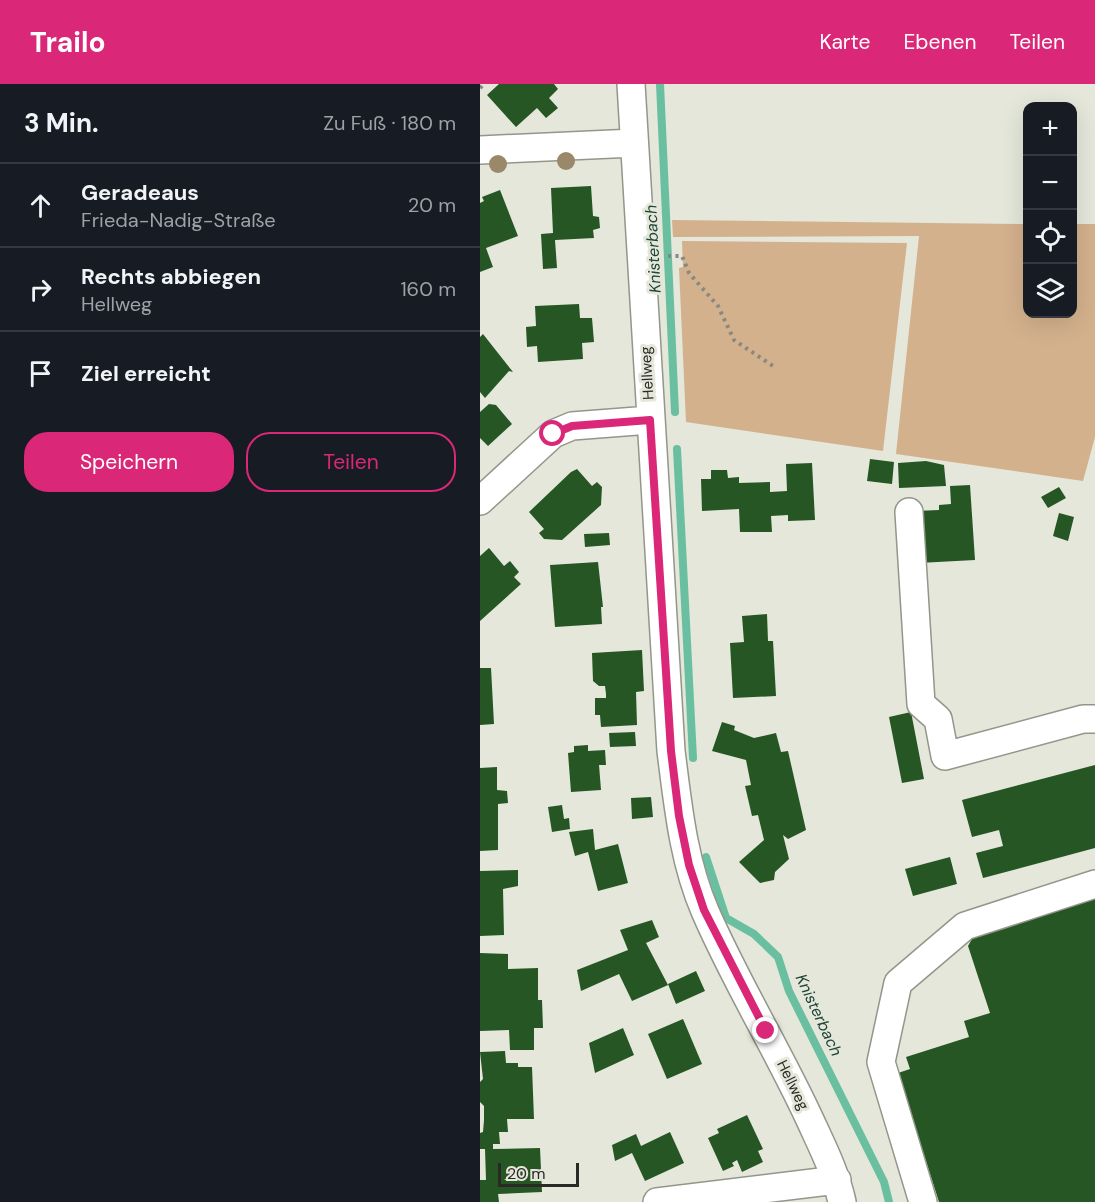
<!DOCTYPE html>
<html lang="de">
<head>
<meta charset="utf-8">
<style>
  body { margin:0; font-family:"DM Sans",sans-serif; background:#242831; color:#f1f3f6 }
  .controls { position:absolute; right:18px; top:18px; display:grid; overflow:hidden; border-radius:12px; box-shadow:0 6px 24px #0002 }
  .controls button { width:54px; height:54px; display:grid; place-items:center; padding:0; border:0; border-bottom:2px solid #363941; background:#171b24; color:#f1f3f6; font:30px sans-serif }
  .scale { position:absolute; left:18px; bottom:15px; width:81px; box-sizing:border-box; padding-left:6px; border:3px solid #292a25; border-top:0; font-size:16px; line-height:21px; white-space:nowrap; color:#292a25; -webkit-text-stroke:4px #e4e7da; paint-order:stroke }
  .stop { position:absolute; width:18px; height:18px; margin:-14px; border:4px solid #db2777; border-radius:50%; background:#fff }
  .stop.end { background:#db2777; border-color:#fff; box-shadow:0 2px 6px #0008 }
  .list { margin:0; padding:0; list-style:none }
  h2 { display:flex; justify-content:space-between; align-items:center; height:78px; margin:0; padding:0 24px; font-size:26px }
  h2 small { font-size:20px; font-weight:400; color:#9ea1a6 }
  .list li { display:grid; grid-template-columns:39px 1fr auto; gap:18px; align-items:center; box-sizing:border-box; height:84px; padding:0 24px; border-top:2px solid #363941 }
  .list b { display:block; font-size:22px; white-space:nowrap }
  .list p { margin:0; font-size:20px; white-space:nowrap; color:#9ea1a6 }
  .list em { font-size:20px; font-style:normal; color:#9ea1a6 }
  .actions { display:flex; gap:12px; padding:18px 24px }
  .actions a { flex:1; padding:14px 0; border:2px solid #db2777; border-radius:24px; text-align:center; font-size:21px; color:#db2777 }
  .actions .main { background:#db2777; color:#fff }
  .icon { flex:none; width:33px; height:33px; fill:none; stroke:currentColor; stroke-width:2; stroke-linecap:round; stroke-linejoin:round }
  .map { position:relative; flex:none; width:615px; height:1118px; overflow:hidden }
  header { display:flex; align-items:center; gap:36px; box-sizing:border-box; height:84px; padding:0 30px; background:#db2777; color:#fff }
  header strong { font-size:28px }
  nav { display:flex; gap:33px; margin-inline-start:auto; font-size:21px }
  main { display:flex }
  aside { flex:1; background:#171b24 }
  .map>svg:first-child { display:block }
</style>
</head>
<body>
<header>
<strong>Trailo</strong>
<nav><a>Karte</a><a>Ebenen</a><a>Teilen</a></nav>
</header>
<main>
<aside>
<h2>3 Min.<small>Zu Fuß · 180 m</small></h2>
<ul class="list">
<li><svg class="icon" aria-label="ahead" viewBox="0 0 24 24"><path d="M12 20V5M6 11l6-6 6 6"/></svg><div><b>Geradeaus</b><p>Frieda-Nadig-Straße</p></div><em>20 m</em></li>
<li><svg class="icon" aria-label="right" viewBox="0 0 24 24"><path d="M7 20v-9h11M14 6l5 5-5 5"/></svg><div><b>Rechts abbiegen</b><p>Hellweg</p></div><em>160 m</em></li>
<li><svg class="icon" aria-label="arrive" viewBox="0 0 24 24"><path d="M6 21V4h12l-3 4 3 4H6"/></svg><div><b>Ziel erreicht</b></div></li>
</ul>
<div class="actions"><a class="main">Speichern</a><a>Teilen</a></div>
</aside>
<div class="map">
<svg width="615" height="1118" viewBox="0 0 615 1118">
  <rect width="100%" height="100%" fill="#e4e7da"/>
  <path fill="#d4b18d" d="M192,136l355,4 1,90h44l1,-90h22v213l-12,44 -187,-27 23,-218 -246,1z
    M202,157l225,2 -24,208 -197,-29 -7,-154 4,-1z"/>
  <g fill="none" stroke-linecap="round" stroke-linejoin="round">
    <path stroke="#69bfa0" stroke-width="8" d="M180,0l15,328
      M197,365l16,309
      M226,773l20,61 28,16 24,23 11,34 95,191 5,20"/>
  </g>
  <path fill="#265624" d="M19,0h55l4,5 -9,9 9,10 -12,10 -9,-10 -21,19 -29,-32z
    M111,102l2,30 6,1 1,11 -7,2 1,8 -39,2 2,28 -14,1 -2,-35 12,-1 -2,-45z
    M20,106l18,46 -32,12 7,19 -13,5v-69l4,-2 -2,-4z
    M99,220l1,14h12l2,24 -12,1 1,16 -45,3 -1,-16 -10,1 -1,-20 10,-1 -1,-20z
    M3,250l30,38 -4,-1 -24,27 -5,-6v-55z
    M9,320l7,1 16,19 -24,22 -8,-8v-26z
    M390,375l24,3 -2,22 -25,-3z
    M446,377l18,4 2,21 -47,2 -1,-25z
    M332,379l3,57 -27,1v-6l-17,1 1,16h-32l-1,-23 -37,2 -1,-32h10v-9h16l1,8 11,-1v6l31,-1v10l17,-1 -1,-27z
    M97,385l15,17 5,-4 5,5 -1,18 -39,35 -18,-1 -5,-6 5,-4 -15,-17 42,-40z
    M490,401l5,75 -56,3 -4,-52 24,-1v-5l12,-1 -1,-18z
    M579,403l7,11 -18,10 -7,-11z
    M579,429l15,4 -6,24 -15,-5z
    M129,449l1,12 -25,2 -1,-13z
    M9,464l15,18 6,-5 9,11 -5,5 7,7 -41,37v-65z
    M118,478l5,45h-2l1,17 -47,3 -5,-62z
    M287,530l1,27h5l3,55 -43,2 -3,-55 14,-1 -2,-26z
    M162,566l2,41 -8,1 1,33 -36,2 -1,-12h-5v-17h11v-4l-1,-8h-6l-6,-5 -1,-28z
    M0,584h11l3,56 -14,1z
    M431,628l13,67 -22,4 -13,-66z
    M242,638l13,4 -1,4 20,8 22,-5 5,19 7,-1 18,79 -18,9 -5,-4 6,24 -14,13 -1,8 -14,3 -21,-21 25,-22 -6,-25 -6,1 -7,-30 6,-1 -5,-25 -34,-9z
    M155,648l1,14 -26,1 -1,-14z
    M108,661v6l17,-1 1,15h-7l2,25 -30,2 -3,-39 6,-1v-6z
    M615,681v83l-112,30 -7,-25 27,-7 -4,-16 -27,7 -10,-37z
    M17,683v23l10,1 1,12 -10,1v46l-18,1v-83z
    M171,713l2,20 -21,2 -1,-21z
    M82,721l2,14 5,-1 1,11 -18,3 -4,-25z
    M113,745l2,21 23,-6 10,39 -30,8 -10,-39 -13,4 -6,-24z
    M470,773l7,27 -44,12 -8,-27z
    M38,786v16l-15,3 1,46 -24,1v-65z
    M615,808v310h-156l-41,-129 12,-4 -4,-12 63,-20 -5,-16 26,-8 -22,-67 9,-16z
    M172,836l7,17 -13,6 22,42 -36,16 -13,-27 -38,17 -4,-21 51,-20 -8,-20z
    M0,869l28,1v15l30,-1v32h4l1,28h-9v22h-24l-1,-20 -29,1z
    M216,887l9,20 -29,13 -8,-20z
    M203,935l19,45 -35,15 -19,-45z
    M143,944l11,27 -39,18 -6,-30z
    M25,967l1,12h12v4h14l2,52h-27l1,13h-9l1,12h-7v5l47,-1 2,44 -44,2 1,8h-19v-22h6l-1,-31h-5v-16l3,-1 1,-12v-14l-4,-4v-20l3,-3 -3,-27z
    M267,1031l16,34 -5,2 5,11 -21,10 -5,-12 -5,3 2,3 -11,5 -15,-33 11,-5 -2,-4z
    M190,1048l14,31 -39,18 -13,-28 -17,8 -3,-16 24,-11 5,12z"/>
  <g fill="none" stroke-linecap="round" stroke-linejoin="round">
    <defs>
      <path id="minor" d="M151,0l40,667c7,54 12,109 34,160 31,72 73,139 106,211 12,26 25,52 31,80
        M0,66l154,-7
        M0,417l73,-67 19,-8 78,-6
        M429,428l12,192 17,15 7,37 138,-37h12
        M177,1118l180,-22
        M443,1118l-42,-140 17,-79 67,-57 130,-42"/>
    </defs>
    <use href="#minor" stroke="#93968a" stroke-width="30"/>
    <path stroke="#878980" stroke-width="4" stroke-dasharray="3 4.5" stroke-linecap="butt" d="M0,4l4,-4
      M188,172h14l7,17 29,33 16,34 42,28"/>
    <use href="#minor" stroke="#fff" stroke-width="27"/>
  </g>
  <g fill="#9a886a">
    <circle cx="86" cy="77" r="9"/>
    <circle cx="18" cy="80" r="9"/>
  </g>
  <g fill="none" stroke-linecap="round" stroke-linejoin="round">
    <path stroke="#db2777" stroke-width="8" d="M73,350l19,-8 78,-6 21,331 8,65 10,49 15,45 62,121"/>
  </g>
  <g text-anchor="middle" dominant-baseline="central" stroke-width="6" stroke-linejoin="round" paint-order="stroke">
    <g font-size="15" fill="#292a25" stroke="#e4e7da">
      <text transform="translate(167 289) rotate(-93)">Hellweg</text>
      <text transform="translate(313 1001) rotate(64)">Hellweg</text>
    </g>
    <g font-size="16" font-style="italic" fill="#1e4538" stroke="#e4e7da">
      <text transform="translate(173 165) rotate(-93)">Knisterbach</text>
      <text transform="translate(339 931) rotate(65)">Knisterbach</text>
    </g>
  </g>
</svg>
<div class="controls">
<button>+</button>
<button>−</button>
<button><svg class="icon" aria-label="locate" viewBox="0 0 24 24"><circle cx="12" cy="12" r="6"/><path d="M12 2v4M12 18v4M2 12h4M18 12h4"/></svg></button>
<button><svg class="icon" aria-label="layers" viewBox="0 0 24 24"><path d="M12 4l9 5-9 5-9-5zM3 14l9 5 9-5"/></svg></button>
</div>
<div class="scale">20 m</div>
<div class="stop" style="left:73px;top:350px"></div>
<div class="stop end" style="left:286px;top:947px"></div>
</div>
</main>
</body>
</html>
